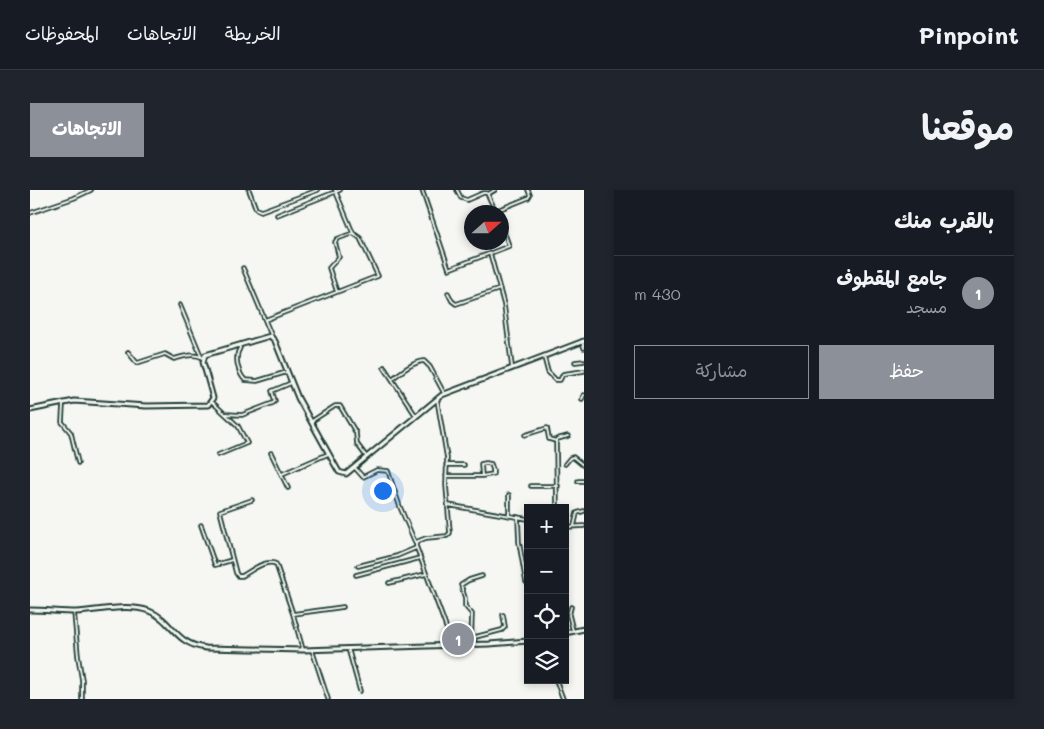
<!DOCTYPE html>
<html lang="ar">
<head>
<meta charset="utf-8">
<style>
  body { margin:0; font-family:Mali,"Playpen Sans Arabic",sans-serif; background:#20242c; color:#f1f3f6; direction:rtl }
  .controls { position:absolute; right:15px; bottom:15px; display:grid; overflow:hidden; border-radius:0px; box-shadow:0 2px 8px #0003 }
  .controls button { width:45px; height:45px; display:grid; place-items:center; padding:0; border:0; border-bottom:1px solid #363941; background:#171b24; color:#f1f3f6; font:25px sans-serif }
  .compass { position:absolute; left:434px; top:15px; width:45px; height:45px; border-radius:50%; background:#171b24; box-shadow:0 2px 8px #0003; rotate:69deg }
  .you { position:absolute; left:352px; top:300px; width:18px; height:18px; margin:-12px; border:4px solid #fff; border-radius:50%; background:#1a73e8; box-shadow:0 0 0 8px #1a73e833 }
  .badge { display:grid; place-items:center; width:32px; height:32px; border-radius:50%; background:#8c9099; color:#fff; font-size:16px; font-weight:700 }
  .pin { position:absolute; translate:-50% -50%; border:2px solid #fff; box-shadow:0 1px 5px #0006 }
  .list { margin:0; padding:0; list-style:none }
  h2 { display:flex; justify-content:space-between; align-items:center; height:65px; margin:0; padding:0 20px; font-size:21px }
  h2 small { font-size:16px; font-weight:400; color:#9ea1a6 }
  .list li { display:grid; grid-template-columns:32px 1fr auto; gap:15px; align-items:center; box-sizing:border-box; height:75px; padding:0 20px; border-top:1px solid #363941 }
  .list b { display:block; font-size:19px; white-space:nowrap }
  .list p { margin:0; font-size:16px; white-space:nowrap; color:#9ea1a6 }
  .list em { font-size:16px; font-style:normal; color:#9ea1a6 }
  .actions { display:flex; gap:10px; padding:15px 20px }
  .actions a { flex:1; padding:11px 0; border:1px solid #8c9099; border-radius:0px; text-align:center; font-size:18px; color:#8c9099 }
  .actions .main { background:#8c9099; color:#fff }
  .icon { flex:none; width:28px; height:28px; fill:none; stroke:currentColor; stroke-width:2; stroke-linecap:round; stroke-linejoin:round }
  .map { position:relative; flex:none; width:554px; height:509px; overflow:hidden; direction:ltr; border-radius:0px }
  header { display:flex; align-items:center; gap:30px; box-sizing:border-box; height:70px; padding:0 25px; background:#171b24; border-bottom:1px solid #363941 }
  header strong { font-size:24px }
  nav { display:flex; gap:28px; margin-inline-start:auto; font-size:18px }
  .intro { display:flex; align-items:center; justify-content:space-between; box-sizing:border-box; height:120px; padding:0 30px }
  h1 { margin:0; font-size:35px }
  .button { padding:12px 22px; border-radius:0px; background:#8c9099; color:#fff; font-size:18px; font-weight:700 }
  main { display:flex; gap:30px; padding:0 30px }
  aside { flex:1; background:#171b24; border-radius:0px; box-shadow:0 2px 8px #0003 }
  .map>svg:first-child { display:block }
</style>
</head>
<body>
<header>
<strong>Pinpoint</strong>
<nav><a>الخريطة</a><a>الاتجاهات</a><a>المحفوظات</a></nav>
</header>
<div class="intro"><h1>موقعنا</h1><a class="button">الاتجاهات</a></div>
<main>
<aside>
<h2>بالقرب منك<small></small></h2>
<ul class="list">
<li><span class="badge">1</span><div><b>جامع المقطوف</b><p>مسجد</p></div><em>430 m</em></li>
</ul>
<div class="actions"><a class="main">حفظ</a><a>مشاركة</a></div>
</aside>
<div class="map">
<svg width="554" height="509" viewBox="0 0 554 509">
  <rect width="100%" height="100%" fill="#f6f6f2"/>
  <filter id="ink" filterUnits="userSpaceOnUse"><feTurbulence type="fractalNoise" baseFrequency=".02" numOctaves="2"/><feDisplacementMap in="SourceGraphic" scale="10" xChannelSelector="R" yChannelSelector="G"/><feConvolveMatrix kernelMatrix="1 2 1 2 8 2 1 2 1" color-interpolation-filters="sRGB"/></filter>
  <g filter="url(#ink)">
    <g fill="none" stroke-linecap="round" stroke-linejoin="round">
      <defs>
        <path id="street" d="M219,0l7,19 5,2 57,-21
          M392,0l27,79 60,-23 -7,-20
          M427,0l4,8 6,2 16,-7h4l9,19
          M458,4l7,-4
          M465,21l33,-13 2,-3 -2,-5
          M0,23l44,-15 17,-8
          M247,25l63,-25
          M460,63l14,52 8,62
          M213,78l29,69
          M307,102l-8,-24 10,-11 -4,-15 2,-3 16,-6
          M418,103l4,8 4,3 44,-15
          M150,115l21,51
          M235,130l113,-44 -18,-38 -7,-5 -18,-43
          M552,151l2,7
          M209,155l1,3c-6,9 -2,25 5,32l12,1 30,-9
          M98,162l9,11 28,-9 9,5c10,-3 19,-6 30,-1
          M514,167l4,15 8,8h4l3,-6 21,-3
          M545,172l9,-1
          M354,177l32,49
          M362,189c9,-7 21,-17 32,-18l6,6 14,26
          M407,209l10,59 -1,27 4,48 -3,3 -21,2 -10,4v4l33,89 1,9
          M552,209l2,-4
          M181,211l27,25 9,17 -29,12
          M33,215l-1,17 9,11 7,30
          M196,224l16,1 31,-12 2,-2 -3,-10 19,-8
          M282,231l23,-15h5l16,27 1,11 9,12
          M495,245l22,-7 2,11 7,2
          M241,263l17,35
          M535,274l5,-6 3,-1 11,9
          M416,275h18
          M325,278l8,9 14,-7 11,1 12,36 15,35
          M252,284l46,-20
          M416,286h36l11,-2v-4l-2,-6 -5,-1 -5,1 1,12
          M548,291h6
          M501,296h27
          M479,305v20
          M222,310l-32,11 16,62 2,3h4c9,-5 23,-17 34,-12l17,50 10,36
          M418,315l80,14
          M527,318l-1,-67 1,-2 11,-3
          M488,327l1,25 7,40
          M171,335l14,40 17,-5
          M544,336l3,-13 7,-2
          M535,337l19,-1
          M328,376l39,-10 19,-8
          M326,385l64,-17
          M359,393l37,-9
          M541,417l-2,8 4,16
          M44,422l4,44 4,24v19
          M263,424l50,-7
          M441,454l1,-30 -7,-8v-8l-4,-13 8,-5 13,-4
          M444,454l1,-7 27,-7 3,-3 -2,-12
          M318,458l12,43
          M282,460l16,49
          M526,490l7,19"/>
        <path id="secondary" d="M0,220l44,-9 72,5 62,-1 5,-7 -10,-36 2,-7 65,-19 5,5 23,57 37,67 4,7 7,2 96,-79 142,-54
          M0,420c15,0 31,2 46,2 24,-1 51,-9 73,-1 24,9 25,33 57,37l97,2 186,-6 39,-3
          M535,443l19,-4"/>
      </defs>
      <use href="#street" stroke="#1f3d34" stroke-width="5.5"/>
      <use href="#secondary" stroke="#1f3d34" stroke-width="7"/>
      <use href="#street" stroke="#f6f6f2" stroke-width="2"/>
      <use href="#secondary" stroke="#f6f6f2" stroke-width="3"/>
    </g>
  </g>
</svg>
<div class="controls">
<button>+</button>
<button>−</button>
<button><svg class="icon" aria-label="locate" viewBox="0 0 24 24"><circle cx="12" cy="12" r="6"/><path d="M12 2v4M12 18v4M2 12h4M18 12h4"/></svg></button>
<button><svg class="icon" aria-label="layers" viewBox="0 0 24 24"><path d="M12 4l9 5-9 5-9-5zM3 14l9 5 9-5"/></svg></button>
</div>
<svg class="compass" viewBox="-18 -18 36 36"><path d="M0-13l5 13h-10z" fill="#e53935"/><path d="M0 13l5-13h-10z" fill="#9ea1a6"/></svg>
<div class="you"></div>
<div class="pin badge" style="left:428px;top:449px">1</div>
</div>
</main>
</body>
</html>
